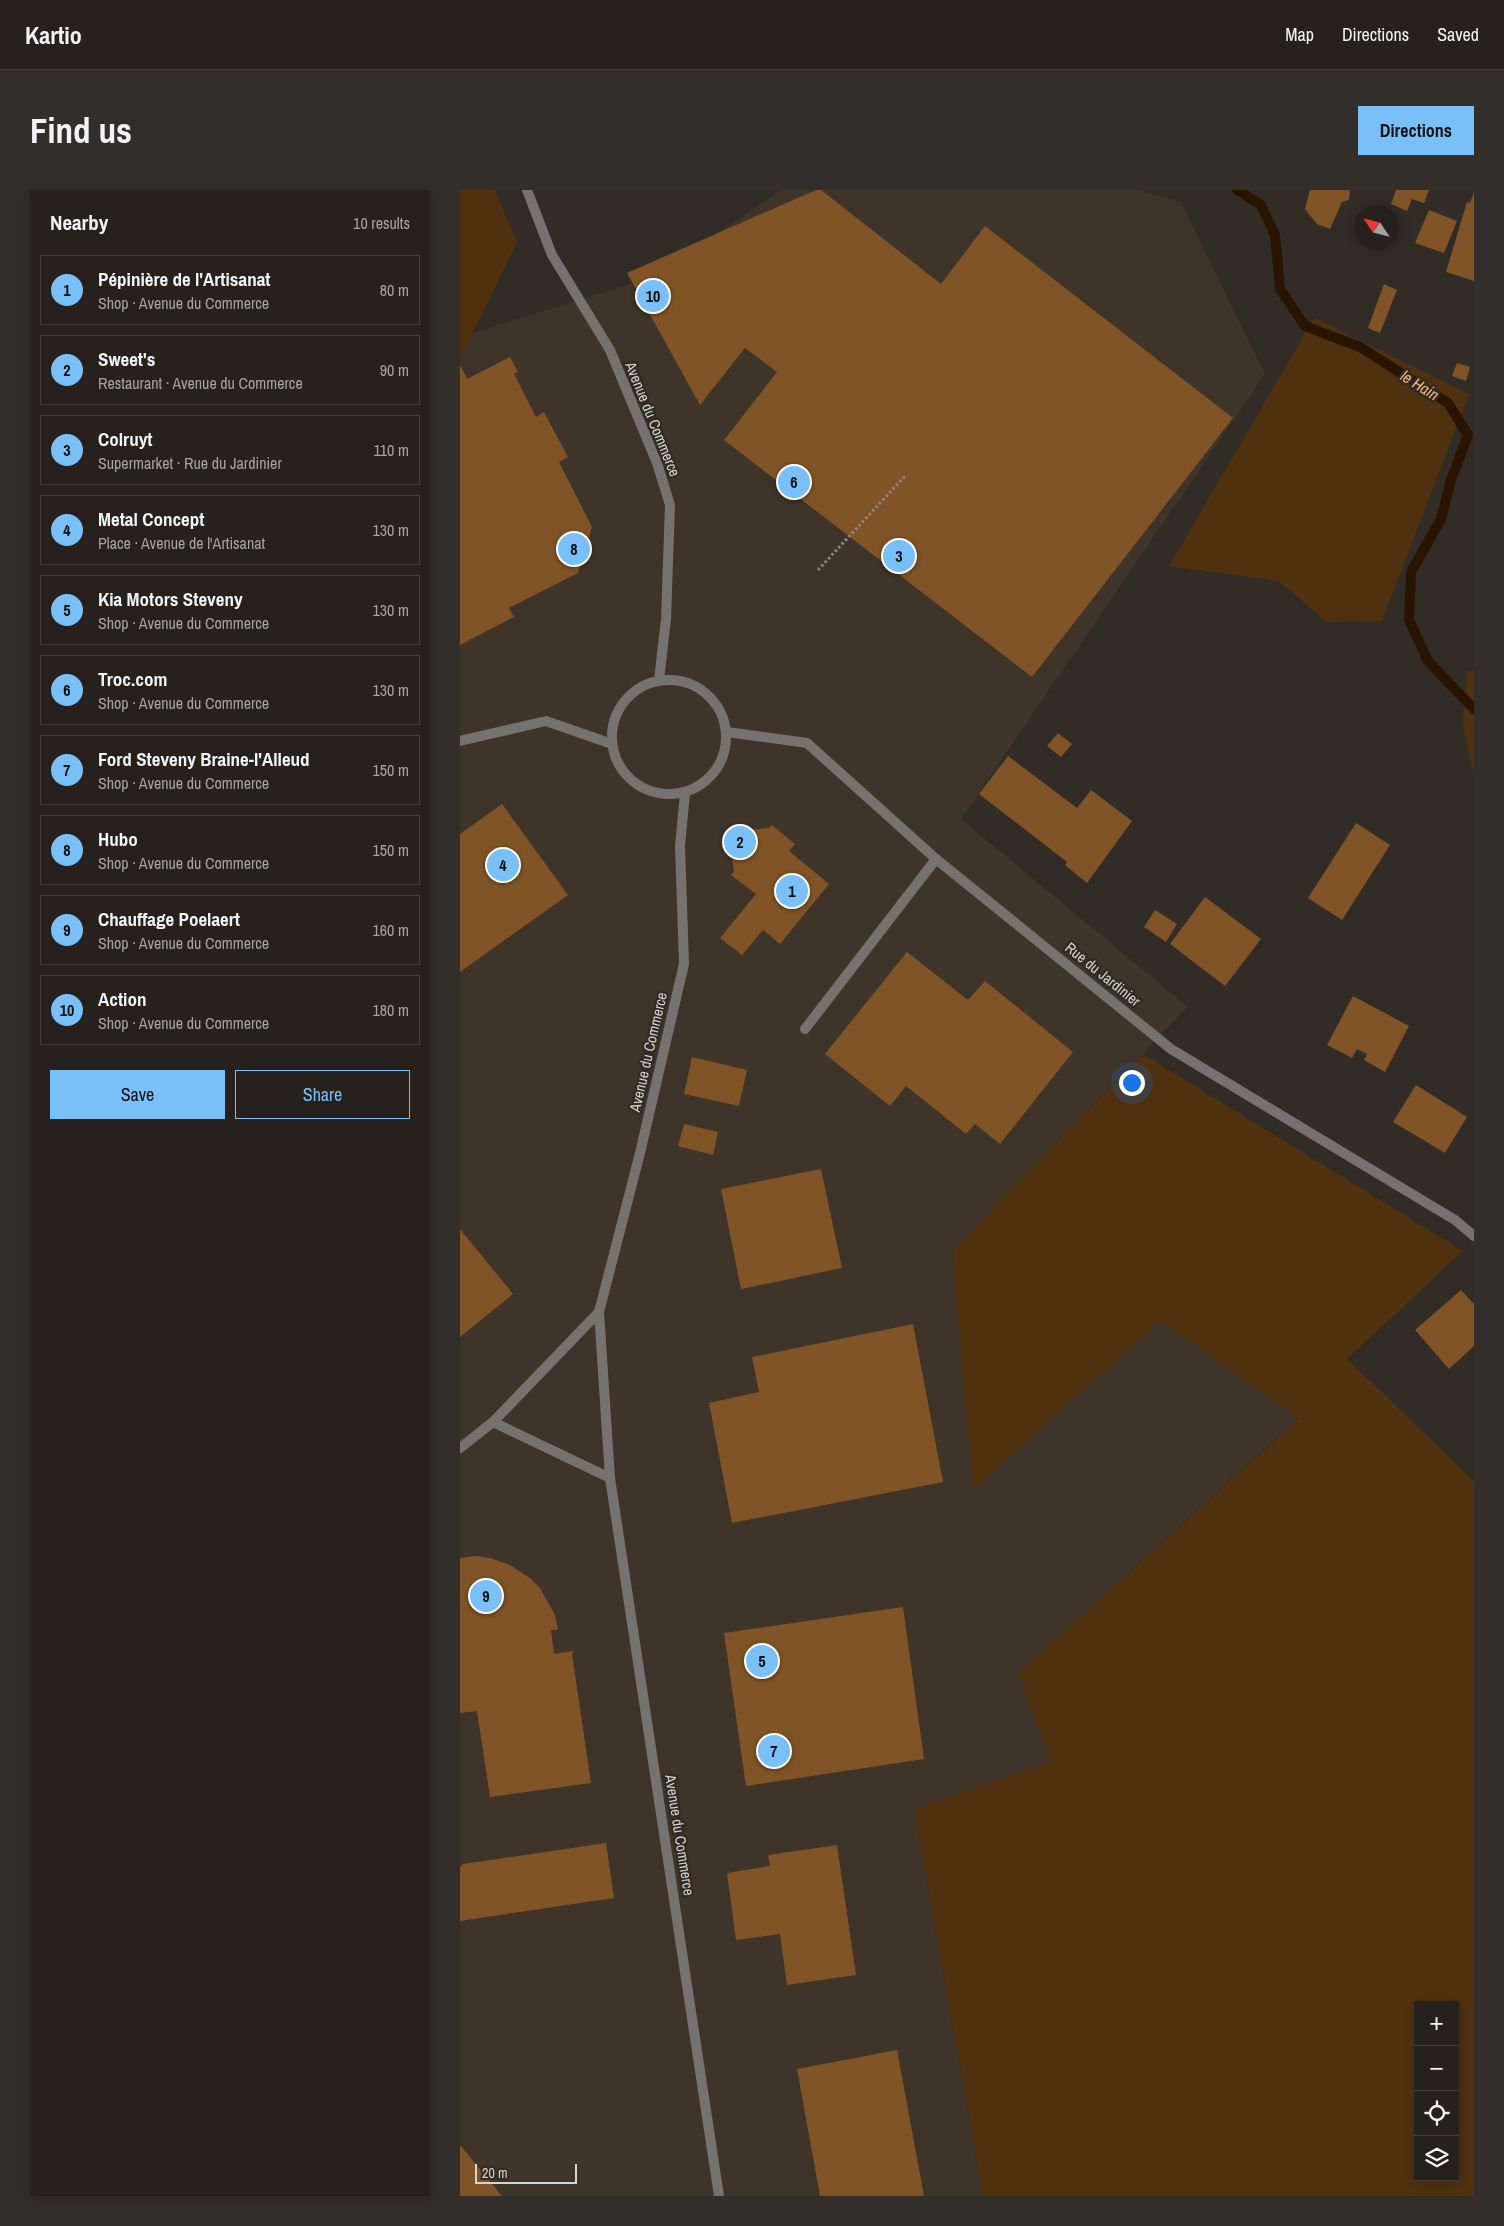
<!DOCTYPE html>
<html lang="en">
<head>
<meta charset="utf-8">
<style>
  body { margin:0; font-family:"Archivo Narrow",sans-serif; background:#322e29; color:#f1f3f6 }
  .controls { position:absolute; right:15px; bottom:15px; display:grid; overflow:hidden; border-radius:0px; box-shadow:0 2px 12px #0003 }
  .controls button { width:45px; height:45px; display:grid; place-items:center; padding:0; border:0; border-bottom:1px solid #423e3b; background:#26211c; color:#f1f3f6; font:25px sans-serif }
  .compass { position:absolute; left:894px; top:15px; width:45px; height:45px; border-radius:50%; background:#26211c; box-shadow:0 2px 12px #0003; rotate:305deg }
  .scale { position:absolute; left:15px; bottom:12px; width:102px; box-sizing:border-box; padding-left:5px; border:2px solid #d7d3cf; border-top:0; font-size:14px; line-height:18px; white-space:nowrap; color:#d7d3cf; -webkit-text-stroke:4px #322c26; paint-order:stroke }
  .you { position:absolute; left:671px; top:892px; width:18px; height:18px; margin:-12px; border:4px solid #fff; border-radius:50%; background:#1a73e8; box-shadow:0 0 0 8px #1a73e833 }
  .badge { display:grid; place-items:center; width:32px; height:32px; border-radius:50%; background:#79bff8; color:#111; font-size:16px; font-weight:700 }
  .pin { position:absolute; translate:-50% -50%; border:2px solid #fff; box-shadow:0 1px 5px #0006 }
  .list { margin:0; padding:0; list-style:none }
  h2 { display:flex; justify-content:space-between; align-items:center; height:65px; margin:0; padding:0 20px; font-size:21px }
  h2 small { font-size:16px; font-weight:400; color:#a4a3a3 }
  .list li { display:grid; grid-template-columns:32px 1fr auto; gap:15px; align-items:center; box-sizing:border-box; height:70px; margin:0 10px 10px; padding:0 10px; border:1px solid #423e3b; border-radius:0px }
  .list b { display:block; font-size:19px; white-space:nowrap }
  .list p { margin:0; font-size:16px; white-space:nowrap; color:#a4a3a3 }
  .list em { font-size:16px; font-style:normal; color:#a4a3a3 }
  .actions { display:flex; gap:10px; padding:15px 20px }
  .actions a { flex:1; padding:11px 0; border:1px solid #79bff8; border-radius:0px; text-align:center; font-size:18px; color:#79bff8 }
  .actions .main { background:#79bff8; color:#111 }
  .icon { flex:none; width:28px; height:28px; fill:none; stroke:currentColor; stroke-width:2; stroke-linecap:round; stroke-linejoin:round }
  .map { position:relative; flex:none; width:1014px; height:2006px; overflow:hidden; border-radius:0px }
  header { display:flex; align-items:center; gap:30px; box-sizing:border-box; height:70px; padding:0 25px; background:#26211c; border-bottom:1px solid #423e3b }
  header strong { font-size:24px }
  nav { display:flex; gap:28px; margin-inline-start:auto; font-size:18px }
  .intro { display:flex; align-items:center; justify-content:space-between; box-sizing:border-box; height:120px; padding:0 30px }
  h1 { margin:0; font-size:35px }
  .button { padding:12px 22px; border-radius:0px; background:#79bff8; color:#111; font-size:18px; font-weight:700 }
  main { display:flex; gap:30px; padding:0 30px }
  aside { flex:1; background:#26211c; border-radius:0px; box-shadow:0 2px 12px #0003 }
  .map>svg:first-child { display:block }
</style>
</head>
<body>
<header>
<strong>Kartio</strong>
<nav><a>Map</a><a>Directions</a><a>Saved</a></nav>
</header>
<div class="intro"><h1>Find us</h1><a class="button">Directions</a></div>
<main>
<aside>
<h2>Nearby<small>10 results</small></h2>
<ul class="list">
<li><span class="badge">1</span><div><b>Pépinière de l'Artisanat</b><p>Shop · Avenue du Commerce</p></div><em>80 m</em></li>
<li><span class="badge">2</span><div><b>Sweet's</b><p>Restaurant · Avenue du Commerce</p></div><em>90 m</em></li>
<li><span class="badge">3</span><div><b>Colruyt</b><p>Supermarket · Rue du Jardinier</p></div><em>110 m</em></li>
<li><span class="badge">4</span><div><b>Metal Concept</b><p>Place · Avenue de l'Artisanat</p></div><em>130 m</em></li>
<li><span class="badge">5</span><div><b>Kia Motors Steveny</b><p>Shop · Avenue du Commerce</p></div><em>130 m</em></li>
<li><span class="badge">6</span><div><b>Troc.com</b><p>Shop · Avenue du Commerce</p></div><em>130 m</em></li>
<li><span class="badge">7</span><div><b>Ford Steveny Braine-l'Alleud</b><p>Shop · Avenue du Commerce</p></div><em>150 m</em></li>
<li><span class="badge">8</span><div><b>Hubo</b><p>Shop · Avenue du Commerce</p></div><em>150 m</em></li>
<li><span class="badge">9</span><div><b>Chauffage Poelaert</b><p>Shop · Avenue du Commerce</p></div><em>160 m</em></li>
<li><span class="badge">10</span><div><b>Action</b><p>Shop · Avenue du Commerce</p></div><em>180 m</em></li>
</ul>
<div class="actions"><a class="main">Save</a><a>Share</a></div>
</aside>
<div class="map">
<svg width="1014" height="2006" viewBox="0 0 1014 2006">
  <rect width="100%" height="100%" fill="#322c26"/>
  <path fill="#3e3429" d="M322,0h356l43,12 84,172 -304,445 227,188 -236,243 22,238 186,-167 139,96 -281,256 34,88 -138,48 69,387h-523v-1859l190,-59z"/>
  <path fill="#4f310f" fill-rule="evenodd" d="M0,0h35l22,53 -57,116z
    M854,128l155,76 -87,227 -56,1 -47,-41 -110,-15z
    M1014,480v107l-11,-52 4,-53z
    M683,864l320,197 -116,108 127,122v715h-491l-69,-387 137,-48 -33,-88 281,-255 -139,-97 -187,168 -21,-239zM958,1815h37v172h-37z"/>
  <g fill="none" stroke-linecap="round" stroke-linejoin="round">
    <path stroke="#291400" stroke-width="10" d="M777,0l24,15 14,30 5,54 25,37 55,21 88,56 20,32 -17,45 -10,39 -30,53 -2,48 19,41 46,48"/>
  </g>
  <path fill="#805426" d="M356,0h5l120,94 44,-58 248,192 -201,259 -308,-237 53,-68 -32,-24 -45,57 -73,-132z
    M850,0h40l-1,10 -7,2 -12,27 -13,-5 -12,-15z
    M936,0h33l-5,13 -12,-4 -5,12 -16,-7z
    M1014,2v89l-28,-9 21,-70 3,1z
    M969,20l28,11 -13,32 -29,-10z
    M924,94l13,6 -17,43 -12,-5z
    M50,167l8,15 -4,2 22,43 8,-5 24,45 -9,5 33,65 -14,46 -69,35 5,9 -54,28v-280l7,14z
    M997,173l13,4 -4,14 -14,-5z
    M598,543l14,11 -11,13 -14,-11z
    M548,566l69,52 14,-18 41,31 -45,62 -22,-18 2,-3 -88,-68z
    M42,614l66,91 -108,77v-138z
    M896,633l34,22 -48,75 -34,-22z
    M312,635l23,19 -6,7 40,33 -49,60 -17,-14 -21,25 -22,-17 36,-44 -25,-19 3,-3 -4,-31 9,-10 30,-3z
    M745,707l56,42 -36,47 -55,-42z
    M695,720l22,14 -11,18 -22,-15z
    M447,762l61,48 17,-19 88,71 -73,92 -25,-20 -9,10 -60,-48 -16,20 -65,-52z
    M893,806l56,30 -24,46 -21,-12 3,-6 -10,-5 -5,9 -25,-13z
    M232,867l55,13 -8,36 -55,-12z
    M956,895l51,32 -22,36 -52,-31z
    M224,934l34,8 -5,23 -35,-9z
    M361,979l21,99 -101,21 -20,-100z
    M0,1039l53,65 -53,43z
    M1001,1100l13,14v42l-25,23 -34,-39z
    M453,1134l30,158 -211,41 -23,-120 50,-11 -7,-35z
    M16,1366l14,2 20,7 20,13 10,10 15,27 3,15h-7l3,24 20,-3 -2,3 19,129 -101,14 -13,-86 -17,2v-155z
    M443,1417l21,152 -178,27 -22,-153z
    M146,1653l8,55 -154,23v-54l3,-3z
    M377,1655l19,130 -69,10 -7,-51 -44,6 -9,-67 43,-7 -2,-11z
    M437,1860l27,146h-104l-23,-127z
    M0,1955l42,51h-42z"/>
  <g fill="none" stroke-linecap="round" stroke-linejoin="round">
    <path stroke="#8b8681" stroke-width="3" stroke-dasharray="2.5 2.5" stroke-linecap="butt" d="M358,380l88,-95"/>
    <path stroke="#75726f" stroke-width="10" d="M345,839l131,-170"/>
    <path stroke="#75726f" stroke-width="10" d="M67,0l25,65 58,95 47,113 13,42 -4,114 -7,61
      M152 547a57 57 0 1 1 114 0a57 57 0 1 1-114 0Z
      M267,542l80,11 129,116 235,190 284,171 19,16
      M0,551l86,-20 66,23
      M139,1122l41,-159 44,-189 -4,-118 5,-53
      M0,1258l33,-26 106,-110 11,166 -117,-56
      M150,1288l109,718"/>
  </g>
  <g text-anchor="middle" dominant-baseline="central" stroke-width="5" stroke-linejoin="round" paint-order="stroke">
    <g font-size="15" fill="#d7d3cf" stroke="#322c26">
      <text transform="translate(193 229) rotate(68)">Avenue du Commerce</text>
      <text transform="translate(643 784) rotate(39)">Rue du Jardinier</text>
      <text transform="translate(188 862) rotate(-77)">Avenue du Commerce</text>
      <text transform="translate(220 1645) rotate(81)">Avenue du Commerce</text>
    </g>
    <g font-size="16" font-style="italic" fill="#fcb875" stroke="#322c26">
      <text transform="translate(960 195) rotate(32)">le Hain</text>
    </g>
  </g>
</svg>
<div class="controls">
<button>+</button>
<button>−</button>
<button><svg class="icon" aria-label="locate" viewBox="0 0 24 24"><circle cx="12" cy="12" r="6"/><path d="M12 2v4M12 18v4M2 12h4M18 12h4"/></svg></button>
<button><svg class="icon" aria-label="layers" viewBox="0 0 24 24"><path d="M12 4l9 5-9 5-9-5zM3 14l9 5 9-5"/></svg></button>
</div>
<svg class="compass" viewBox="-18 -18 36 36"><path d="M0-13l5 13h-10z" fill="#e53935"/><path d="M0 13l5-13h-10z" fill="#a4a3a3"/></svg>
<div class="scale">20 m</div>
<div class="you"></div>
<div class="pin badge" style="left:332px;top:701px">1</div>
<div class="pin badge" style="left:280px;top:652px">2</div>
<div class="pin badge" style="left:439px;top:366px">3</div>
<div class="pin badge" style="left:43px;top:675px">4</div>
<div class="pin badge" style="left:302px;top:1471px">5</div>
<div class="pin badge" style="left:334px;top:292px">6</div>
<div class="pin badge" style="left:314px;top:1561px">7</div>
<div class="pin badge" style="left:114px;top:359px">8</div>
<div class="pin badge" style="left:26px;top:1406px">9</div>
<div class="pin badge" style="left:193px;top:106px">10</div>
</div>
</main>
</body>
</html>
